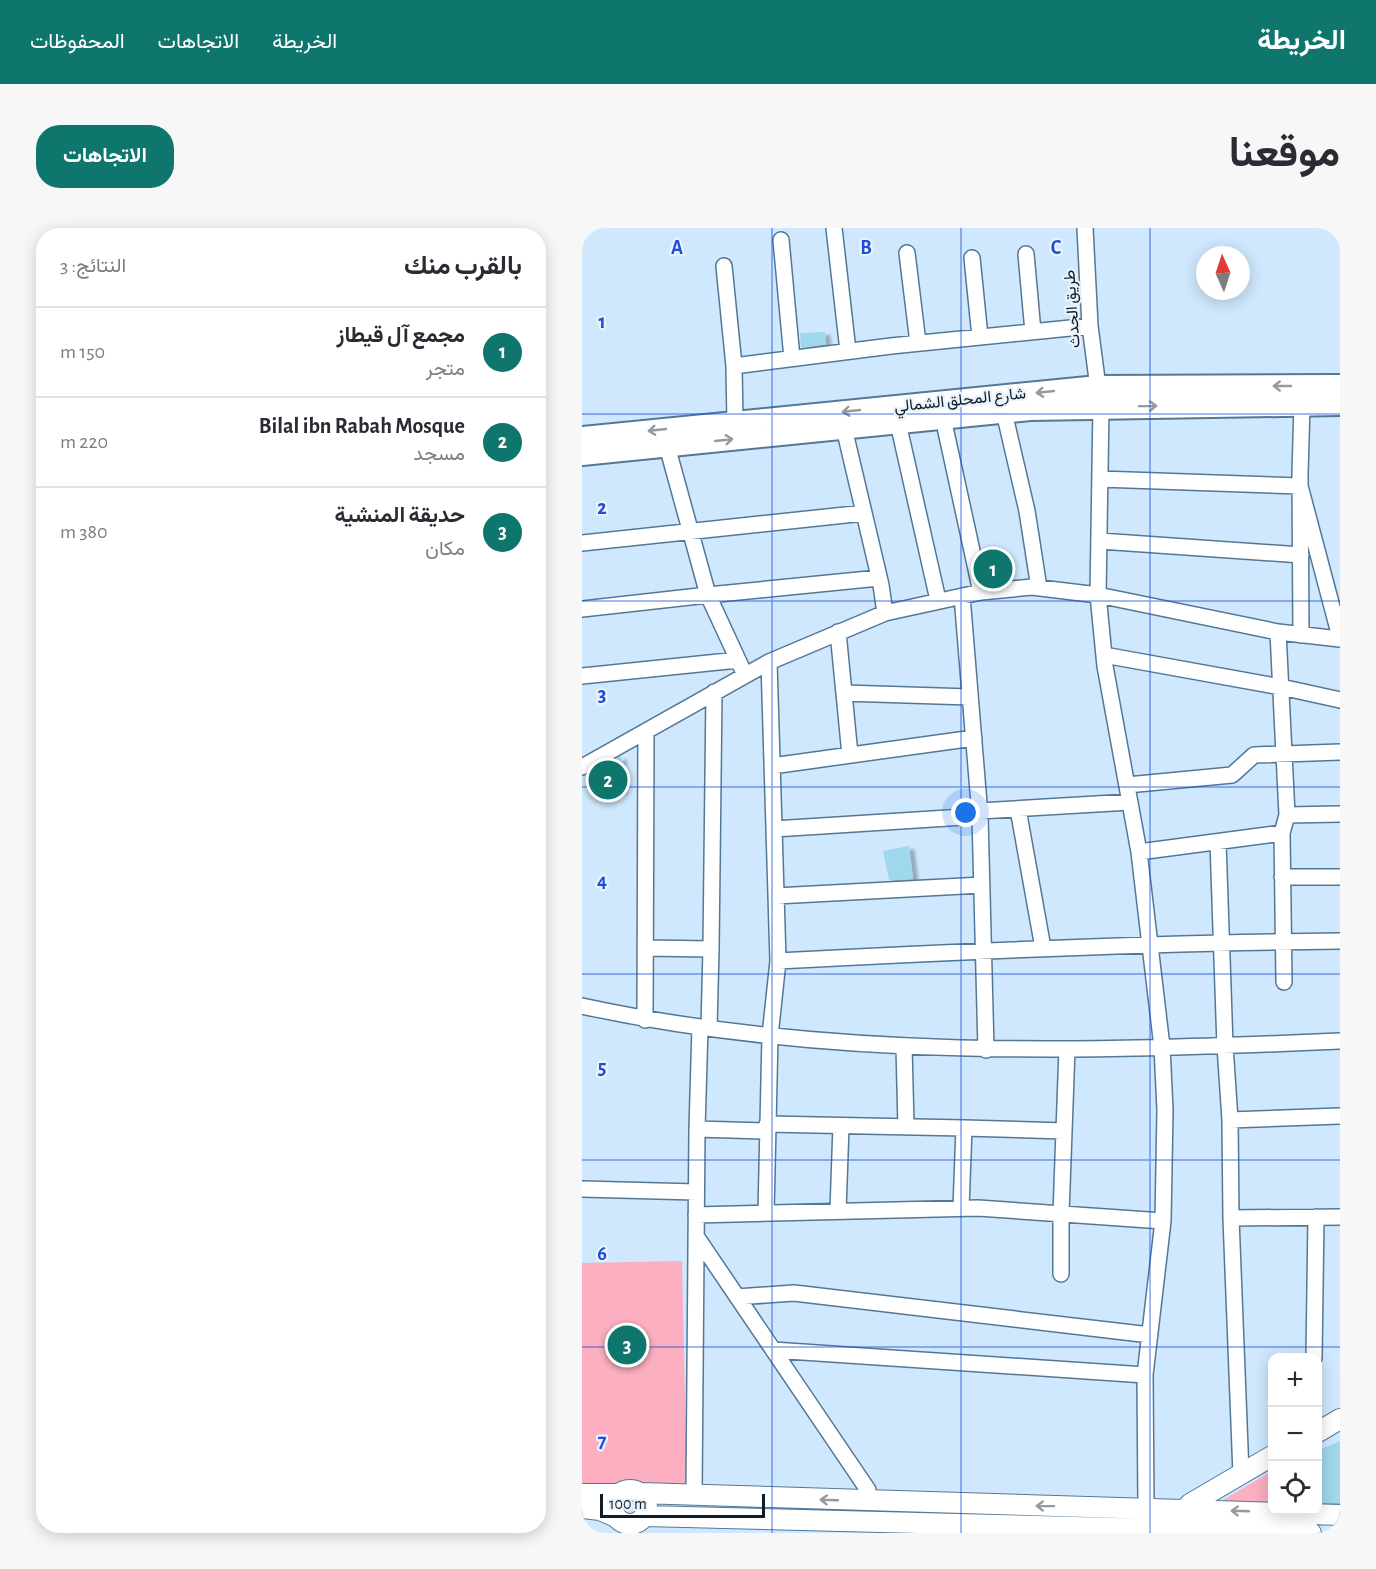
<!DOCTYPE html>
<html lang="ar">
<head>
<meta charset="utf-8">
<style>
  body { margin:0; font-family:"Alegreya Sans",Vazirmatn,sans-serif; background:#f7f7f7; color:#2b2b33; direction:rtl }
  .controls { position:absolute; right:18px; bottom:18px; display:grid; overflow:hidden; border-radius:12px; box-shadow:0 3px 15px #0003 }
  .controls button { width:54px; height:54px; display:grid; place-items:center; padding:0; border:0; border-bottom:2px solid #e1e1e2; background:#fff; color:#2b2b33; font:30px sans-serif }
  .compass { position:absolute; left:614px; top:18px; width:54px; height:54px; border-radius:50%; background:#fff; box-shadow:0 3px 15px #0003; rotate:357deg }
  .scale { position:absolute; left:18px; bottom:15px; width:165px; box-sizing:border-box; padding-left:6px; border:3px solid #0e1e2b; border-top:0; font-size:16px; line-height:21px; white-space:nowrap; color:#0e1e2b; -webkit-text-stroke:4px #eaf2fa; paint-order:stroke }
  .you { position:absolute; left:384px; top:585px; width:21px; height:21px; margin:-15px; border:4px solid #fff; border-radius:50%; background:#1a73e8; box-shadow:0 0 0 9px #1a73e833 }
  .badge { display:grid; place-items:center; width:39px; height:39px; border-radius:50%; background:#0f766e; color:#fff; font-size:20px; font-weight:700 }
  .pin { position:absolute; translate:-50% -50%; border:3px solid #fff; box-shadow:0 2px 6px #0006 }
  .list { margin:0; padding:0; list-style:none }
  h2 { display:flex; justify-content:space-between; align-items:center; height:78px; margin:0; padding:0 24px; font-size:26px }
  h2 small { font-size:20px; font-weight:400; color:#7c7c81 }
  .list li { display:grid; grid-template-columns:39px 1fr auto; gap:18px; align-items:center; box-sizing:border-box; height:90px; padding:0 24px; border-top:2px solid #e1e1e2 }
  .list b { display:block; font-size:22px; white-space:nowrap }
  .list p { margin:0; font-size:20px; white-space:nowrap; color:#7c7c81 }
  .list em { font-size:20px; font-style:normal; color:#7c7c81 }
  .icon { flex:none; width:33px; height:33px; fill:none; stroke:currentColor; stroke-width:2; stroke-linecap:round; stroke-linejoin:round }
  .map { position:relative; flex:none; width:758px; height:1305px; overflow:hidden; direction:ltr; border-radius:24px }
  header { display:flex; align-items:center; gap:36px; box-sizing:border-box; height:84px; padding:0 30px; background:#0f766e; color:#fff }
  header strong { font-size:28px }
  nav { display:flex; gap:33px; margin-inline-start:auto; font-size:21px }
  .intro { display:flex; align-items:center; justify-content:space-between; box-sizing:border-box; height:144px; padding:0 36px }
  h1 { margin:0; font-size:42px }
  .button { padding:15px 27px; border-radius:24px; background:#0f766e; color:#fff; font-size:21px; font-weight:700 }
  main { display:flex; gap:36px; padding:0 36px }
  aside { flex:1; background:#fff; border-radius:24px; box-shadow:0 3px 15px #0003 }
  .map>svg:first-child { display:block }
</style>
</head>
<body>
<header>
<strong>الخريطة</strong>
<nav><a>الخريطة</a><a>الاتجاهات</a><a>المحفوظات</a></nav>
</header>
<div class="intro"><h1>موقعنا</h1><a class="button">الاتجاهات</a></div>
<main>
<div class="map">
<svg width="758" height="1305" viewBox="0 0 758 1305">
  <defs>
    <filter id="shadow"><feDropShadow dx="5.5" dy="3" stdDeviation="1.5" flood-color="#0004"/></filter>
  </defs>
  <rect width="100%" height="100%" fill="#cfe8fd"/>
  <path fill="#fbafc1" d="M100,1033l5,225h-105v-223z
    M690,1243v37h-62z"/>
  <path fill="#9fd8ed" filter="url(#shadow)" d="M243,104l1,12 -25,4 -1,-15z
    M39,528l1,35h-27l-1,-20z
    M327,618l4,33 -24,1 -6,-29z
    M758,1213v62l-23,-1v-51z"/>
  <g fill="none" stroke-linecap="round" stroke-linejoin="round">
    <defs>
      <path id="minor" d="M252,0l14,123
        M503,0l5,98 8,61
        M199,12l11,118
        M325,25l11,90
        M444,26l7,78
        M390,30l8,79
        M142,38l10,100 1,56
        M152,138l157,-20 199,-20
        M519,179l-3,188 7,71 34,186 23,195 3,63 -2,111 -18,154 1,133
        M422,184l23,99 12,77
        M361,190l38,174
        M316,195l40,177
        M262,200l37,157 4,28
        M85,218l41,149 171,-17
        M518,251l200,7 40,151
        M518,313l201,14
        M0,315l282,-30
        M380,368l18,220 6,234
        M0,381l126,-14 37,80
        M256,404l12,123
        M696,404l9,183
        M719,407l-1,-162 2,-68
        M522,427l177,32 59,13
        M0,448l156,-16
        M262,465l126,4
        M190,538l202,-28
        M0,539l187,-105 116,-49 96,-21 51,-5 66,8 180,37 62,7
        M545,557l105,-10 22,-20 86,-3
        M436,581l25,139
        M398,583l150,-9
        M192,601l206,-13
        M700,605l2,149
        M636,614l7,204 5,74 1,98 10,256
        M557,624l143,-19 5,-18 53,-1
        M700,649h58
        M194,668l206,-11
        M63,720l66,1 3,-257
        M196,733c187,-10 374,-18 562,-20
        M0,778c248,54 506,46 758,35
        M63,792l1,-289
        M127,800l2,-79
        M322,818l2,81
        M648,892l110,-4
        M185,896l197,4 -3,80
        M382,900l100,3
        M115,901l70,2
        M0,961l114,3
        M256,983l3,-85
        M184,985l4,-177 8,-75 -9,-299
        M114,987l282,-7 185,13
        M649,990l109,-1
        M114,1008l172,254 2,11
        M479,1046v-60l6,-165
        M155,1069l57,-4 356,42
        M191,1122l372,25
        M732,1130l2,-141
        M112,1267l3,-366 3,-102"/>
      <path id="major" d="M736,1204l22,-13
        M31 1279a17 17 0 1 1 34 0a17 17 0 1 1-34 0Z
        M59,1265l699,22
        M0,1266h37
        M0,1280l18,2 16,7
        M601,1284l7,-8 82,-48
        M63,1288l666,17"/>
      <path id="highway" d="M0,210l516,-51 242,-1
        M0,226l448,-45 310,-5"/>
    </defs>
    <use href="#minor" stroke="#527897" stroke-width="18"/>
    <use href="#major" stroke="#527897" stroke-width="22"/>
    <use href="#highway" stroke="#527897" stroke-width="26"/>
    <use href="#minor" stroke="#fff" stroke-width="15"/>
    <use href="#major" stroke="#fff" stroke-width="20"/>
    <use href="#highway" stroke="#fff" stroke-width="22"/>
  </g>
  <defs><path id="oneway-shaft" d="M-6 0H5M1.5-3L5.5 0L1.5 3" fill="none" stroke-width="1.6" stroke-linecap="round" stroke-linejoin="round" transform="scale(1.5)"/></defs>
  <g stroke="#939aa0">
    <use href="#oneway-shaft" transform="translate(700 158) rotate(180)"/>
    <use href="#oneway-shaft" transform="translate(463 164) rotate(174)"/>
    <use href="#oneway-shaft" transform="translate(566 178) rotate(-1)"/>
    <use href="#oneway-shaft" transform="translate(269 183) rotate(174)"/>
    <use href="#oneway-shaft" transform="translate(75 202) rotate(174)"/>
    <use href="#oneway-shaft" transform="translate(142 212) rotate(-6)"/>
    <use href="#oneway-shaft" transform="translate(247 1272) rotate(-178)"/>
    <use href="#oneway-shaft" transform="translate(463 1278) rotate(-179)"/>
    <use href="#oneway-shaft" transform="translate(658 1283) rotate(-178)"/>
  </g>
  <path fill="none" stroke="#1d4ed8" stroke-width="1.5" stroke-opacity="0.55" d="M190,0v1305M379,0v1305M568,0v1305M0,186h758M0,373h758M0,559h758M0,746h758M0,932h758M0,1119h758"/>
  <g text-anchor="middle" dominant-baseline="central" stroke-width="4.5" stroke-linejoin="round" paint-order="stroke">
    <g font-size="16" fill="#0e1e2b" stroke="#eaf2fa">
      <text transform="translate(490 81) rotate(-94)">طريق الحدث</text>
      <text transform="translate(378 172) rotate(-6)">شارع المحلق الشمالي</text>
    </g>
  </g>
  <g font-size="20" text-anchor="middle" font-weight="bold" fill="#1d4ed8" stroke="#eaf2fa" stroke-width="4.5" stroke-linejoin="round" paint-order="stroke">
    <text x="95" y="26">A</text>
    <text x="284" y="26">B</text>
    <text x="474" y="26">C</text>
    <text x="20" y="100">1</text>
    <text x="20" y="286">2</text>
    <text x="20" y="473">3</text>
    <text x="20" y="659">4</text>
    <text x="20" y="846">5</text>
    <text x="20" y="1032">6</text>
    <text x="20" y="1219">7</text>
  </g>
</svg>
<div class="controls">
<button>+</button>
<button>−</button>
<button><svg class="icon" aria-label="locate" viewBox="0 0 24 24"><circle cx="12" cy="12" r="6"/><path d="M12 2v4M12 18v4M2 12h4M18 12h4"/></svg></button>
</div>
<svg class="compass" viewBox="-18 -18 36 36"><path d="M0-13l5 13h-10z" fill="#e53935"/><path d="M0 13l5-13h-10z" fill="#7c7c81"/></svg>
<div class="scale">100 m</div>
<div class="you"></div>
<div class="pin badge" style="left:411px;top:341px">1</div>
<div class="pin badge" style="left:26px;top:552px">2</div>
<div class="pin badge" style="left:45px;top:1117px">3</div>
</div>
<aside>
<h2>بالقرب منك<small>النتائج: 3</small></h2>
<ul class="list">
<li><span class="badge">1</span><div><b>مجمع آل قيطاز</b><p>متجر</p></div><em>150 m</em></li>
<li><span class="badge">2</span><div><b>Bilal ibn Rabah Mosque</b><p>مسجد</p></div><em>220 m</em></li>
<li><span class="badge">3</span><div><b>حديقة المنشية</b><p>مكان</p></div><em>380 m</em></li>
</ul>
</aside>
</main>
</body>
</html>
